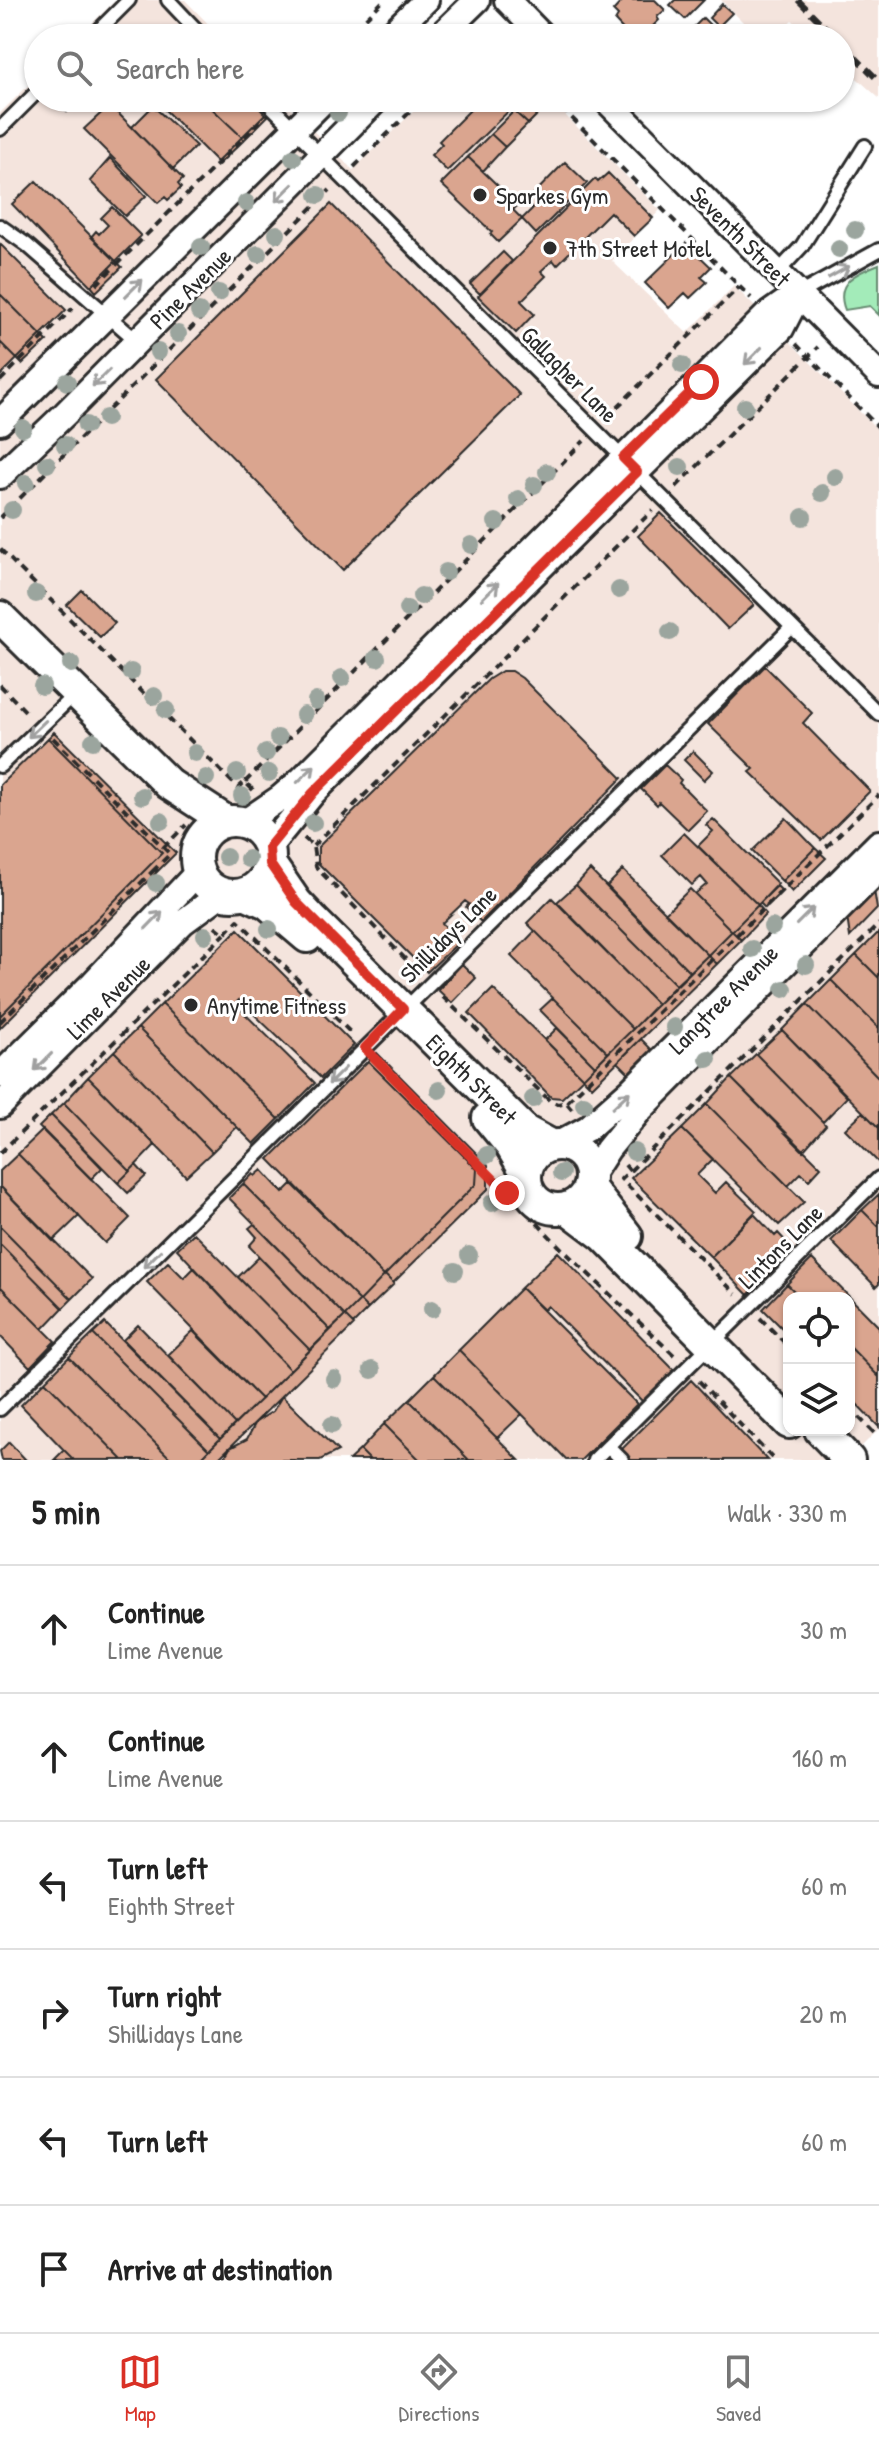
<!DOCTYPE html>
<html lang="en">
<head>
<meta charset="utf-8">
<style>
  body { margin:0; font-family:"Patrick Hand",sans-serif; background:#f6f6f6; color:#222 }
  .controls { position:absolute; right:24px; bottom:24px; display:grid; overflow:hidden; border-radius:16px; box-shadow:0 2px 6px #0004 }
  .controls button { width:72px; height:72px; display:grid; place-items:center; padding:0; border:0; border-bottom:2px solid #e0e0e0; background:#fff; color:#222; font:40px sans-serif }
  .stop { position:absolute; width:24px; height:24px; margin:-18px; border:6px solid #d93025; border-radius:50%; background:#fff }
  .stop.end { background:#d93025; border-color:#fff; box-shadow:0 2px 8px #0008 }
  .list { margin:0; padding:0; list-style:none }
  h2 { display:flex; justify-content:space-between; align-items:center; height:104px; margin:0; padding:0 32px; font-size:34px }
  h2 small { font-size:26px; font-weight:400; color:#767676 }
  .list li { display:grid; grid-template-columns:52px 1fr auto; gap:24px; align-items:center; box-sizing:border-box; height:128px; padding:0 32px; border-top:2px solid #e0e0e0 }
  .list b { display:block; font-size:30px; white-space:nowrap }
  .list p { margin:0; font-size:26px; white-space:nowrap; color:#767676 }
  .list em { font-size:26px; font-style:normal; color:#767676 }
  .icon { flex:none; width:44px; height:44px; fill:none; stroke:currentColor; stroke-width:2; stroke-linecap:round; stroke-linejoin:round }
  .map { position:relative; flex:none; width:879px; height:1460px; overflow:hidden }
  .search { position:absolute; background:#fff; box-shadow:0 2px 6px #0004; left:24px; right:24px; top:24px; height:88px; display:flex; align-items:center; gap:20px; box-sizing:border-box; padding:0 28px; border-radius:44px; color:#767676; font-size:30px }
  .sheet { height:872px; background:#fff }
  nav { display:flex; justify-content:space-around; align-items:center; box-sizing:border-box; height:112px; border-top:2px solid #e0e0e0; background:#fff; font-size:22px; color:#767676 }
  nav a { display:grid; justify-items:center; gap:4px }
  nav .on { color:#d93025 }
  .map>svg:first-child { display:block }
</style>
</head>
<body>
<div class="map">
<svg width="879" height="1460" viewBox="0 0 879 1460">
  <rect width="100%" height="100%" fill="#fff"/>
  <filter id="ink" filterUnits="userSpaceOnUse"><feTurbulence type="fractalNoise" baseFrequency=".0125" numOctaves="2"/><feDisplacementMap in="SourceGraphic" scale="16" xChannelSelector="R" yChannelSelector="G"/><feConvolveMatrix kernelMatrix="1 2 1 2 8 2 1 2 1" color-interpolation-filters="sRGB"/></filter>
  <g filter="url(#ink)">
    <path fill="#f4e4dd" fill-rule="evenodd" d="M116,0h69l37,38h-145z
      M721,0h158v98l-38,-34v-26h-28l-21,-18 -20,18h-13z
      M38,76v22h242l73,72 74,-72h121l112,112 -48,51 75,72 47,-47 145,145v998l-31,31h-848v-1347zM789,1298h60v132h-60z"/>
    <path fill="#a3ebb9" stroke="#678b72" stroke-width="2" d="M879,264v51l-9,-9 -25,4c-11,-28 11,-37 34,-46z"/>
    <path fill="#daa58f" stroke="#2b2b2b" stroke-width="2" d="M623,0h32l10,10 -8,7 2,3 -18,18h-10l-16,-17 3,-5 -5,-5z
      M675,0h29l-19,19 -15,-14z
      M722,4l10,9 -14,14 -9,-9z
      M703,18l7,7 -9,9 -7,-7z
      M53,98h28l-14,14z
      M153,98h48l41,39 -25,25z
      M201,98h49l15,16 -23,23z
      M482,98h40l-75,73 -16,-16 11,-11 -3,-3z
      M528,98h18l4,4 -22,22 -14,-13z
      M110,105l73,74 -5,5 3,4 -13,12 -3,-3 -7,6 -74,-74z
      M153,106l43,40 -23,23 -41,-42z
      M514,111l14,13 -23,23 -14,-13z
      M265,114l3,2 -24,24 -2,-3z
      M491,134l14,13 -22,24 -15,-14z
      M242,137l2,3 -25,24 -2,-2z
      M468,157l50,48 -5,5 9,9 -24,23 -8,-8 2,-2 -51,-48z
      M110,158l36,38 -21,20 -35,-35z
      M565,162l22,21 -51,51 -14,-15 11,-11 -7,-6z
      M608,173l45,45 -19,18 -24,-24 -53,53 -4,-5 -12,11 5,5 -25,25 13,13 -18,19 -38,-37 117,-117 3,3z
      M36,181l80,80 -25,25 -79,-82z
      M331,204l189,191 -177,175 -187,-191z
      M112,207l29,29 -25,25 -25,-24 5,-6 3,3 9,-9 -7,-7z
      M686,243l25,24 -10,10 6,5 -17,16 -5,-5 -16,15 -24,-25z
      M0,244l66,66 -25,25 -41,-41z
      M503,252l9,9 -32,33 -10,-10z
      M116,261l6,6 -26,25 -5,-6z
      M0,294l41,41 -24,24 -17,-17z
      M41,335l6,6 -25,23 -5,-5z
      M0,342l17,17 -17,17z
      M661,513l93,92 -26,24 -90,-93z
      M82,590l33,33 -15,14 -33,-32z
      M765,666l47,47 -9,10 67,68 -49,49 -71,-68 4,-3 -46,-45z
      M502,671h9l11,7 100,100 -141,144 -15,-15 3,-3 -4,-3 -23,22 18,18 -33,31 -109,-109v-16l171,-168z
      M54,732l122,121 -176,175v-12l162,-163 -114,-115z
      M48,738l114,115 -162,163v-231z
      M693,751l20,20 -9,9 -20,-20z
      M665,765l16,15 -2,3 28,28 -19,19 -29,-28 -2,3 -16,-16z
      M786,818l29,30 -33,33 -30,-30z
      M713,819l65,65 -20,21 -60,-59 15,-15 -7,-6z
      M684,833l74,72 -26,26 -37,-37 12,-10 -6,-7 -9,8 -30,-30z
      M815,848l11,10 -34,34 -10,-11z
      M590,870l100,102 -14,13 -100,-100z
      M623,870l85,85 -18,17 -83,-86z
      M576,885l100,100 -19,19 -100,-102z
      M777,886l5,5 -17,17 -5,-5z
      M690,889l42,42 -24,24 -43,-42z
      M874,890l3,19 -27,28 -3,-20z
      M552,898l105,106 -24,25 -106,-106z
      M758,905l8,9 -25,26 -9,-9z
      M238,929l116,116 -33,33 -82,-78 -4,4 80,79 -36,36 -117,-115z
      M535,931l98,98 -25,24 -97,-97z
      M732,931l9,9 -24,24 -9,-9z
      M879,932v46l-23,-23z
      M708,955l9,9 -125,123 -9,-9z
      M856,955l23,23v50l-48,-48z
      M462,964l14,14 -24,25 -14,-13z
      M831,980l48,48v50l-72,-74z
      M493,989l90,89 -21,20 -11,-1 -82,-84z
      M553,998l55,55 -13,13 -55,-56z
      M162,1004l117,115 -25,25 -116,-116z
      M807,1004l72,74v50l-97,-98z
      M138,1028l99,99 -25,25 -98,-101z
      M557,1028l38,38 -12,12 -38,-38z
      M782,1030l65,67 -24,25 -67,-68z
      M641,1039l11,11 1,6 -17,17h-7l-11,-11z
      M114,1051l98,101 -26,24 -98,-99z
      M377,1053l111,112v24l-95,94 -8,-8 91,-91 1,-15 -109,-108z
      M756,1054l70,71 -23,26 -72,-73z
      M368,1061l109,108 -1,15 -92,92 -115,-117z
      M88,1077l67,68 -25,26 -66,-68z
      M731,1078l90,89 -12,13 -8,-7 -13,13 -81,-82z
      M64,1103l66,68 -12,12 -67,-68z
      M707,1104l97,98 -25,23 -97,-96z
      M863,1112l16,16v35l-34,-34z
      M51,1115l51,53 -11,11 -52,-52z
      M682,1129l31,30 -16,16 18,18 11,-11 30,29 -45,46 -80,-79z
      M43,1130l87,88 -25,25 -87,-89z
      M18,1154l61,62 -26,25 -53,-55v-15z
      M136,1165l10,11 -18,17 -10,-10z
      M262,1170l21,23 9,-9 92,92 -24,25 -117,-117 10,-10 2,2z
      M243,1184l117,117 -15,15 -116,-118z
      M0,1186l92,93 -20,20 -72,-73z
      M879,1194v33l-17,-17z
      M862,1210l17,17v57l-3,3 -45,-46z
      M754,1214l21,22 3,-3 15,16 -45,46 -37,-38z
      M254,1224l91,92 -15,14 -81,-84 8,-9 -8,-9z
      M0,1226l72,73 -9,9 -63,-64z
      M194,1233l116,117 -20,20 -113,-121z
      M0,1244l63,64 -20,21 -43,-43z
      M558,1252l117,119 -32,31 -95,-96 -4,4 -23,-22z
      M259,1257l71,73 -20,20 -72,-73z
      M812,1259l67,68v50l-30,-31v-48h-48l-14,-14z
      M168,1262l16,16 10,-10 96,102 -29,29 -114,-117z
      M385,1275l9,9 -26,25 -8,-8z
      M787,1284l14,14h-12v37l-26,-26z
      M0,1286l55,55 -25,26 -30,-31z
      M521,1288l116,116 -56,56h-14l-108,-110z
      M360,1301l8,8 -15,15 -8,-8z
      M345,1316l9,9 -137,135h-18z
      M105,1323l115,116 -11,11 -116,-116z
      M138,1325l97,99 -15,15 -97,-99z
      M193,1331l68,68 -26,25 -67,-69z
      M93,1334l116,116 -10,10h-27l-103,-103z
      M849,1346l30,31v50l-30,-31z
      M459,1350l63,64 -25,24 -63,-63z
      M69,1357l103,103h-49l-78,-79z
      M434,1375l85,85h-50l-60,-60z
      M691,1380l76,80h-136l-10,-10z
      M45,1381l78,79h-49l-10,-10 -43,-45z
      M282,1396l56,55 -18,9h-97l7,-12 17,-9 9,-17 17,-11z
      M409,1400l60,60h-49l-36,-36z
      M384,1424l36,36h-50l-10,-10z
      M9,1442l17,18h-24l-2,-9z
      M64,1450l10,10h-20z
      M360,1450l10,10h-21z"/>
    <g fill="none" stroke-linecap="round" stroke-linejoin="round">
      <defs>
        <path id="service" d="M168,0l36,38
          M91,38l38,-38
          M263,98l616,616
          M0,129l38,-38
          M0,226l27,19 110,96
          M777,273l25,-27 63,-100
          M799,294l80,-44
          M0,766l76,-73
          M0,1409l792,-782
          M608,1446l14,14
          M594,1460l285,-282"/>
        <path id="minor" d="M507,0l37,38
          M387,38l39,-38
          M438,38l39,-38
          M604,98l275,277
          M0,422l326,-324
          M0,476l65,-62 313,-316
          M245,822l35,-24 22,-19 465,-464 30,-21
          M269,847l44,-54 468,-464 18,-35
          M0,1075l93,-92 105,-111
          M0,1106l183,-184 38,-28
          M558,1144l30,-16 43,-38 248,-247
          M590,1177l18,-28 31,-38 240,-242"/>
        <path id="tertiary" d="M0,617l169,167 57,37
          M196 858a37 37 0 1 1 74 0a37 37 0 1 1-74 0Z
          M270,864l26,38 18,19 211,210 26,14
          M245,893l22,10 40,34
          M488,1118l23,28 15,26
          M526 1177a32 32 0 1 1 64 0a32 32 0 1 1-64 0Z
          M589,1187l38,49
          M567,1208l37,28 185,187
          M820,1430l29,30"/>
      </defs>
      <use href="#service" stroke="#2b2b2b" stroke-width="18"/>
      <use href="#minor" stroke="#2b2b2b" stroke-width="30"/>
      <use href="#tertiary" stroke="#2b2b2b" stroke-width="36"/>
      <path stroke="#2b2b2b" stroke-width="4" stroke-dasharray="8 6" stroke-linecap="butt" d="M482,28l9,10
        M346,38l38,-38
        M552,98l199,200
        M354,167l70,-69
        M96,285l167,-166
        M796,344l83,84
        M0,381l73,-73
        M607,417l132,-130
        M676,487l142,-140
        M0,518l330,-328
        M0,549l238,239 7,-6 9,9
        M0,685l29,30
        M53,738l117,116 -15,15 7,7
        M245,782l339,-341
        M304,838l9,8 3,21 104,107
        M313,846l340,-336
        M163,848l23,-23
        M215,926l10,8 13,-14 115,115
        M443,997l107,104 8,3 8,-2 6,7
        M0,1022l155,-153
        M376,1059l126,128
        M567,1102l312,-307
        M0,1153l225,-219
        M625,1165l5,6 -9,8 115,115
        M630,1171l249,-247
        M508,1193l54,56 114,108
        M760,1318l29,29
        M699,1381l75,79
        M849,1407l28,29"/>
      <use href="#service" stroke="#fff" stroke-width="12"/>
      <use href="#minor" stroke="#fff" stroke-width="24"/>
      <use href="#tertiary" stroke="#fff" stroke-width="30"/>
      <path stroke="#2b2b2b" stroke-width="6" stroke-dasharray="12 6" stroke-linecap="butt" d="M798,0l38,38
        M841,43l38,38"/>
    </g>
    <g fill="#9ba59e">
      <circle cx="338" cy="113" r="9"/>
      <circle cx="293" cy="158" r="9"/>
      <circle cx="318" cy="195" r="9"/>
      <circle cx="246" cy="203" r="9"/>
      <circle cx="855" cy="230" r="9"/>
      <circle cx="277" cy="234" r="9"/>
      <circle cx="201" cy="247" r="9"/>
      <circle cx="839" cy="249" r="9"/>
      <circle cx="258" cy="254" r="9"/>
      <circle cx="219" cy="293" r="9"/>
      <circle cx="199" cy="312" r="9"/>
      <circle cx="178" cy="334" r="9"/>
      <circle cx="158" cy="352" r="9"/>
      <circle cx="682" cy="365" r="9"/>
      <circle cx="67" cy="382" r="9"/>
      <circle cx="745" cy="407" r="9"/>
      <circle cx="106" cy="418" r="9"/>
      <circle cx="86" cy="425" r="9"/>
      <circle cx="23" cy="428" r="9"/>
      <circle cx="65" cy="445" r="9"/>
      <circle cx="47" cy="464" r="9"/>
      <circle cx="680" cy="467" r="9"/>
      <circle cx="547" cy="472" r="9"/>
      <circle cx="835" cy="477" r="9"/>
      <circle cx="26" cy="483" r="9"/>
      <circle cx="534" cy="485" r="9"/>
      <circle cx="822" cy="493" r="9"/>
      <circle cx="518" cy="499" r="9"/>
      <circle cx="12" cy="510" r="9"/>
      <circle cx="803" cy="517" r="9"/>
      <circle cx="496" cy="522" r="9"/>
      <circle cx="471" cy="545" r="9"/>
      <circle cx="446" cy="572" r="9"/>
      <circle cx="619" cy="590" r="9"/>
      <circle cx="36" cy="594" r="9"/>
      <circle cx="421" cy="596" r="9"/>
      <circle cx="407" cy="609" r="9"/>
      <circle cx="670" cy="632" r="9"/>
      <circle cx="377" cy="658" r="9"/>
      <circle cx="71" cy="664" r="9"/>
      <circle cx="131" cy="672" r="9"/>
      <circle cx="342" cy="678" r="9"/>
      <circle cx="42" cy="686" r="9"/>
      <circle cx="154" cy="696" r="9"/>
      <circle cx="316" cy="701" r="9"/>
      <circle cx="166" cy="710" r="9"/>
      <circle cx="304" cy="715" r="9"/>
      <circle cx="278" cy="738" r="9"/>
      <circle cx="93" cy="741" r="9"/>
      <circle cx="195" cy="753" r="9"/>
      <circle cx="266" cy="753" r="9"/>
      <circle cx="237" cy="773" r="9"/>
      <circle cx="269" cy="773" r="9"/>
      <circle cx="206" cy="778" r="9"/>
      <circle cx="142" cy="796" r="9"/>
      <circle cx="242" cy="796" r="9"/>
      <circle cx="161" cy="821" r="9"/>
      <circle cx="313" cy="823" r="9"/>
      <circle cx="226" cy="857" r="9"/>
      <circle cx="248" cy="859" r="9"/>
      <circle cx="156" cy="883" r="9"/>
      <circle cx="772" cy="927" r="9"/>
      <circle cx="269" cy="929" r="9"/>
      <circle cx="205" cy="935" r="9"/>
      <circle cx="752" cy="949" r="9"/>
      <circle cx="806" cy="965" r="9"/>
      <circle cx="784" cy="989" r="9"/>
      <circle cx="674" cy="1027" r="9"/>
      <circle cx="708" cy="1059" r="9"/>
      <circle cx="439" cy="1090" r="9"/>
      <circle cx="533" cy="1099" r="9"/>
      <circle cx="584" cy="1104" r="9"/>
      <circle cx="634" cy="1152" r="9"/>
      <circle cx="487" cy="1155" r="9"/>
      <circle cx="561" cy="1173" r="9"/>
      <circle cx="492" cy="1203" r="9"/>
      <circle cx="469" cy="1255" r="9"/>
      <circle cx="455" cy="1271" r="9"/>
      <circle cx="432" cy="1309" r="9"/>
      <circle cx="372" cy="1370" r="9"/>
      <circle cx="334" cy="1379" r="9"/>
      <circle cx="332" cy="1425" r="9"/>
    </g>
    <defs><path id="oneway-shaft" d="M-6 0H5M1.5-3L5.5 0L1.5 3" fill="none" stroke-width="1.6" stroke-linecap="round" stroke-linejoin="round" transform="scale(2)"/></defs>
    <g stroke="#a0a0a0">
      <use href="#oneway-shaft" transform="translate(284 193) rotate(135)"/>
      <use href="#oneway-shaft" transform="translate(839 272) rotate(-29)"/>
      <use href="#oneway-shaft" transform="translate(134 288) rotate(-45)"/>
      <use href="#oneway-shaft" transform="translate(753 356) rotate(135)"/>
      <use href="#oneway-shaft" transform="translate(101 378) rotate(135)"/>
      <use href="#oneway-shaft" transform="translate(490 591) rotate(-45)"/>
      <use href="#oneway-shaft" transform="translate(37 729) rotate(136)"/>
      <use href="#oneway-shaft" transform="translate(306 774) rotate(-44)"/>
      <use href="#oneway-shaft" transform="translate(805 916) rotate(-45)"/>
      <use href="#oneway-shaft" transform="translate(154 920) rotate(-46)"/>
      <use href="#oneway-shaft" transform="translate(43 1062) rotate(135)"/>
      <use href="#oneway-shaft" transform="translate(337 1076) rotate(135)"/>
      <use href="#oneway-shaft" transform="translate(621 1100) rotate(-43)"/>
      <use href="#oneway-shaft" transform="translate(152 1259) rotate(135)"/>
    </g>
  </g>
  <g fill="none" stroke-linecap="round" stroke-linejoin="round" filter="url(#ink)">
    <path stroke="#d93025" stroke-width="10" d="M507,1193l-142,-145 38,-39 -107,-107 -26,-38 -1,-17 44,-54 324,-321 -14,-14 78,-76"/>
  </g>
  <g fill="#2b2b2b" stroke="#fff" stroke-width="3">
    <circle cx="480" cy="195" r="8"/>
    <circle cx="550" cy="248" r="8"/>
    <circle cx="191" cy="1005" r="8"/>
  </g>
  <g text-anchor="middle" dominant-baseline="central" stroke-width="6" stroke-linejoin="round" paint-order="stroke">
    <g font-size="24" fill="#2b2b2b" stroke="#fff" text-anchor="start">
      <text x="496" y="195">Sparkes Gym</text>
      <text x="566" y="248">7th Street Motel</text>
      <text x="207" y="1005">Anytime Fitness</text>
    </g>
    <g font-size="24" fill="#2b2b2b" stroke="#fff">
      <text transform="translate(741 236) rotate(45)">Seventh Street</text>
      <text transform="translate(190 288) rotate(-45)">Pine Avenue</text>
      <text transform="translate(570 374) rotate(45)">Gallagher Lane</text>
      <text transform="translate(448 934) rotate(-45)">Shillidays Lane</text>
      <text transform="translate(108 997) rotate(-45)">Lime Avenue</text>
      <text transform="translate(723 999) rotate(-45)">Langtree Avenue</text>
      <text transform="translate(472 1079) rotate(45)">Eighth Street</text>
      <text transform="translate(780 1246) rotate(-45)">Lintons Lane</text>
    </g>
  </g>
</svg>
<div class="controls">
<button><svg class="icon" aria-label="locate" viewBox="0 0 24 24"><circle cx="12" cy="12" r="6"/><path d="M12 2v4M12 18v4M2 12h4M18 12h4"/></svg></button>
<button><svg class="icon" aria-label="layers" viewBox="0 0 24 24"><path d="M12 4l9 5-9 5-9-5zM3 14l9 5 9-5"/></svg></button>
</div>
<div class="stop" style="left:701px;top:382px"></div>
<div class="stop end" style="left:507px;top:1193px"></div>
<div class="search"><svg class="icon" aria-label="search" viewBox="0 0 24 24"><circle cx="10" cy="10" r="6"/><path d="M15 15l6 6"/></svg>Search here</div>
</div>
<section class="sheet">
<h2>5 min<small>Walk · 330 m</small></h2>
<ul class="list">
<li><svg class="icon" aria-label="ahead" viewBox="0 0 24 24"><path d="M12 20V5M6 11l6-6 6 6"/></svg><div><b>Continue</b><p>Lime Avenue</p></div><em>30 m</em></li>
<li><svg class="icon" aria-label="ahead" viewBox="0 0 24 24"><path d="M12 20V5M6 11l6-6 6 6"/></svg><div><b>Continue</b><p>Lime Avenue</p></div><em>160 m</em></li>
<li><svg class="icon" aria-label="left" viewBox="0 0 24 24"><path d="M17 20v-9H6M10 6l-5 5 5 5"/></svg><div><b>Turn left</b><p>Eighth Street</p></div><em>60 m</em></li>
<li><svg class="icon" aria-label="right" viewBox="0 0 24 24"><path d="M7 20v-9h11M14 6l5 5-5 5"/></svg><div><b>Turn right</b><p>Shillidays Lane</p></div><em>20 m</em></li>
<li><svg class="icon" aria-label="left" viewBox="0 0 24 24"><path d="M17 20v-9H6M10 6l-5 5 5 5"/></svg><div><b>Turn left</b></div><em>60 m</em></li>
<li><svg class="icon" aria-label="arrive" viewBox="0 0 24 24"><path d="M6 21V4h12l-3 4 3 4H6"/></svg><div><b>Arrive at destination</b></div></li>
</ul>
</section>
<nav>
<a class="on"><svg class="icon" aria-label="map" viewBox="0 0 24 24"><path d="M3 6l6-2 6 2 6-2v14l-6 2-6-2-6 2zM9 4v14M15 6v14"/></svg>Map</a>
<a><svg class="icon" aria-label="directions" viewBox="0 0 24 24"><path d="M12 3l9 9-9 9-9-9zM9 14v-3h6M13 9l2 2-2 2"/></svg>Directions</a>
<a><svg class="icon" aria-label="saved" viewBox="0 0 24 24"><path d="M7 4h10v16l-5-4-5 4z"/></svg>Saved</a>
</nav>
</body>
</html>
